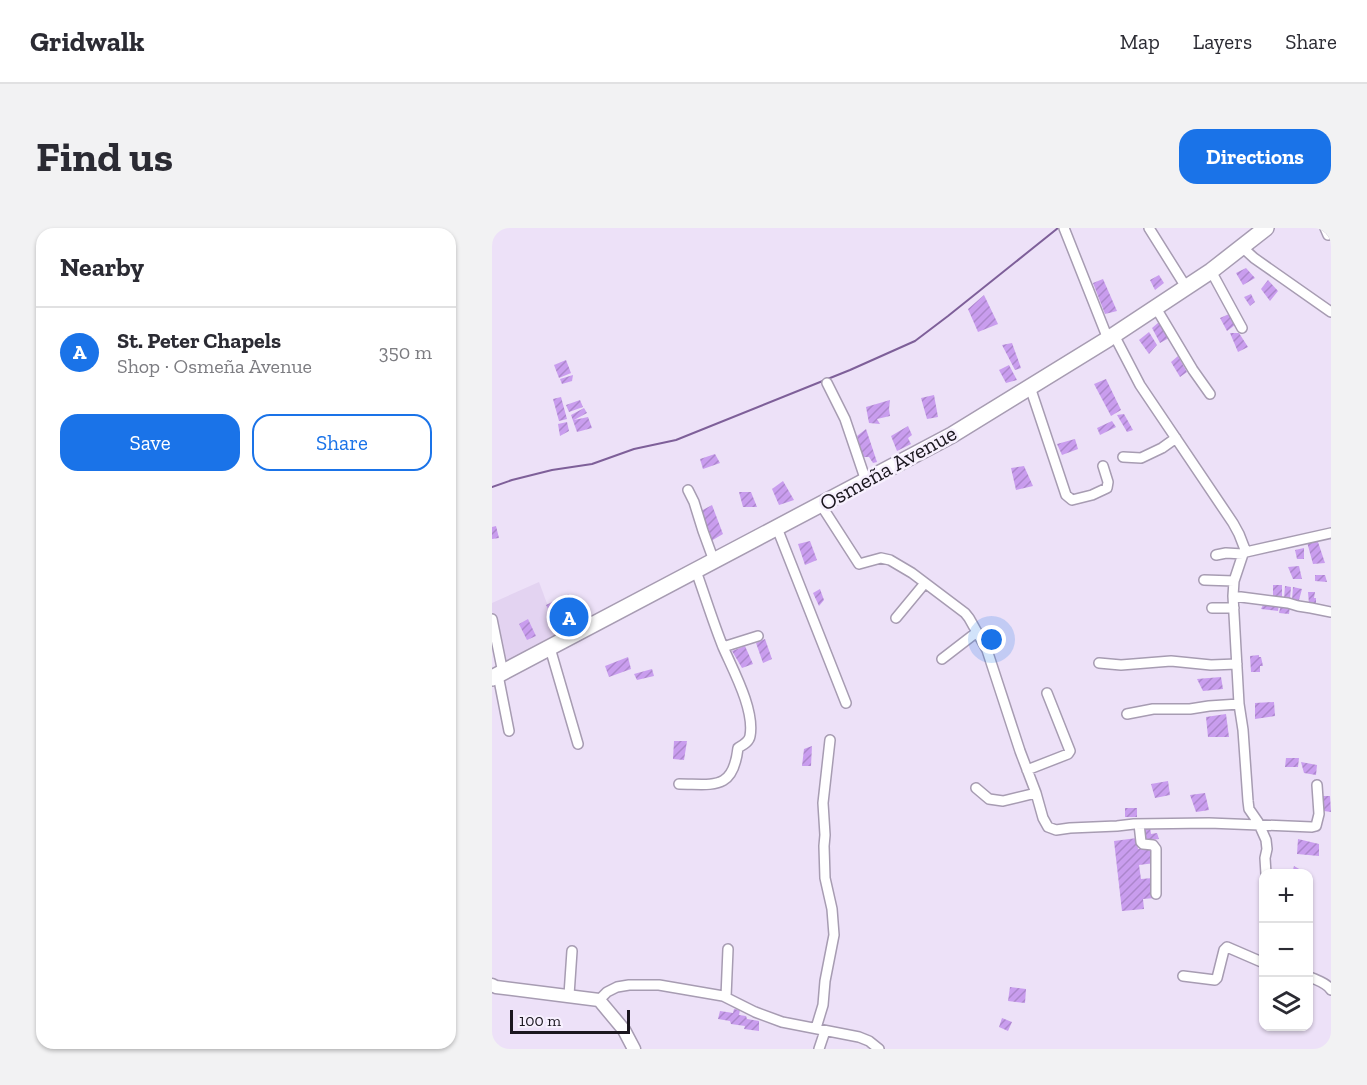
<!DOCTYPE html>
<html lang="en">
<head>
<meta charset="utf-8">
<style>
  body { margin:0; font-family:"Zilla Slab",serif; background:#f2f2f3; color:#2b2b33 }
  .controls { position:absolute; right:18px; bottom:18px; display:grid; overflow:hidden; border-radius:12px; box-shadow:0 2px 4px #0004 }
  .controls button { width:54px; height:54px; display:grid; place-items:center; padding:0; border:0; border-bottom:2px solid #e1e1e2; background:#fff; color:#2b2b33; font:30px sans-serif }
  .scale { position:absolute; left:18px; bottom:15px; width:120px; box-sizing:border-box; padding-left:6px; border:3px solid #1b171f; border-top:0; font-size:16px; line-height:21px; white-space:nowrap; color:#1b171f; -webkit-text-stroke:4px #f7f0fe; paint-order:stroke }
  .you { position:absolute; left:500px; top:412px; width:21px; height:21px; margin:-15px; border:4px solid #fff; border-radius:50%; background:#1a73e8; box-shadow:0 0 0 9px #1a73e833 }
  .badge { display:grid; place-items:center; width:39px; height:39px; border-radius:50%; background:#1a73e8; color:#fff; font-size:20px; font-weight:700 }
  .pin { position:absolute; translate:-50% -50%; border:3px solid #fff; box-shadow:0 2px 6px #0006 }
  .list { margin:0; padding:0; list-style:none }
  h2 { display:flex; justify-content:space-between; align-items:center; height:78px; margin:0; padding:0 24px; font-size:26px }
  h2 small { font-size:20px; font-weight:400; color:#7c7c81 }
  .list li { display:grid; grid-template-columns:39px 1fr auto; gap:18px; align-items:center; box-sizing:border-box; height:90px; padding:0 24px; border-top:2px solid #e1e1e2 }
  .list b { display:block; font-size:22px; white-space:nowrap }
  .list p { margin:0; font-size:20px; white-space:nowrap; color:#7c7c81 }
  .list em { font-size:20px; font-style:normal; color:#7c7c81 }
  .actions { display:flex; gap:12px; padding:18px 24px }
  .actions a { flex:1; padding:14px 0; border:2px solid #1a73e8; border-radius:18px; text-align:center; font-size:21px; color:#1a73e8 }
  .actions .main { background:#1a73e8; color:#fff }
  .icon { flex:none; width:33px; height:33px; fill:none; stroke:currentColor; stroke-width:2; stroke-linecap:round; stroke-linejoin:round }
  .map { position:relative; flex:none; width:839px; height:821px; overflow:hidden; border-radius:18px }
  header { display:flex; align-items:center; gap:36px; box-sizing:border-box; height:84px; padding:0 30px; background:#fff; border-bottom:2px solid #e1e1e2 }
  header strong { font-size:28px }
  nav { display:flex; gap:33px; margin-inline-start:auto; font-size:21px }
  .intro { display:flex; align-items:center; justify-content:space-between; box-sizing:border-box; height:144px; padding:0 36px }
  h1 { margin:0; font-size:42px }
  .button { padding:15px 27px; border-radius:18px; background:#1a73e8; color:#fff; font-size:21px; font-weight:700 }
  main { display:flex; gap:36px; padding:0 36px }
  aside { flex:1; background:#fff; border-radius:18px; box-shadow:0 2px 4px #0004 }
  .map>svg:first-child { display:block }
</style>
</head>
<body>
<header>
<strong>Gridwalk</strong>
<nav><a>Map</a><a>Layers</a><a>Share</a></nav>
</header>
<div class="intro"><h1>Find us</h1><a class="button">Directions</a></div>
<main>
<aside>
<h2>Nearby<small></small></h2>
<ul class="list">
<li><span class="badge">A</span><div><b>St. Peter Chapels</b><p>Shop · Osmeña Avenue</p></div><em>350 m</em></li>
</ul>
<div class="actions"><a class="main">Save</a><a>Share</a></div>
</aside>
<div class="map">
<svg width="839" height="821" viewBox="0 0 839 821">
  <defs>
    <pattern id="building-hatch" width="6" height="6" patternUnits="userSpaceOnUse" patternTransform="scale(1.5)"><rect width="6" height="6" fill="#c99dee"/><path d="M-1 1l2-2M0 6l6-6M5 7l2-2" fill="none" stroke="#ac86cc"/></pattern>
  </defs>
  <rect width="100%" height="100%" fill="#ede1f8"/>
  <path fill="#e3d3f1" d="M47,354l19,51 -55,30 -11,-52v-8z"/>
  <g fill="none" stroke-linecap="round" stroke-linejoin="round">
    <path stroke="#7e5f99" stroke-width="2" d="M0,259l20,-7 40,-10 40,-6 42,-15 42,-9 174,-70 65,-29 33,-25 110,-88"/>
  </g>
  <path fill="url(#building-hatch)" d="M754,40l9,10 -12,7 -7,-12z
    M667,47l5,8 -9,7 -5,-10z
    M611,51l14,32 -12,3 -12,-31z
    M776,52l10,11 -8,10 -9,-12z
    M759,66l4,8 -5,4 -6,-9z
    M492,67l14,29 -20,8 -10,-23z
    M737,86l6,11 -8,6 -7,-13z
    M667,94l10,16 -9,5 -8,-15z
    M657,104l8,13 -8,9 -10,-14z
    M738,105h9l9,14 -10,5z
    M520,115l9,25 -6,2 -13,-25z
    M686,128l9,16 -7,5 -9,-15z
    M74,132l5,13 -12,5 -5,-13z
    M517,137l8,15 -11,3 -7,-13z
    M81,147l-1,6 -10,3 -2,-5z
    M614,151l15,31 -10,6 -17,-32z
    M442,167l4,22 -11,2 -6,-21z
    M69,169l6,22 -8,2 -6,-22z
    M88,172l3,7 -14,5 -3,-7z
    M398,172l-1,9 1,7 -13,3 3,5 -11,-1 -3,-16z
    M92,180l3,5 -13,7 14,-3 4,11 -15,4 -6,-17z
    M632,186l9,16 -6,2 -10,-17z
    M620,193l4,6 -16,8 -3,-7z
    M75,194l2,9 -9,5 -2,-12z
    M416,198l4,9 -4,3 3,6 -14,7 -6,-15z
    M374,201l11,33 -4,1 -4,-6h-6l-6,-21z
    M583,211l3,10 -16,6 -5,-11z
    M223,226l5,9 -17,6 -3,-10z
    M532,238l9,20 -17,4 -5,-22z
    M291,253l11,19 -15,5 -7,-16z
    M247,264h12l6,15h-14z
    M220,277l11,29 -12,7 -10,-30z
    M4,298l3,12 -7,1v-12z
    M825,311l8,24 -12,1 -6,-22z
    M318,313l7,19 -12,5 -7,-21z
    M812,320v11h-7l-2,-9z
    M807,338l3,13h-9l-5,-12z
    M823,347h10l2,7 -12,-1z
    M781,357h9v15l-9,-1z
    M793,358l6,1 -1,12h-6z
    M801,359l9,2 -3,11h-7z
    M328,361l4,11 -5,6 -6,-13z
    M816,364h7l-1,6h2v6h-7z
    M77,366l12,25 -22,11 -13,-25z
    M773,373l14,3 -1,7 -17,-2z
    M789,376l9,2 -1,8 -10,-1z
    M36,391l8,17 -9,4 -8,-16z
    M273,411l7,20 -9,4 -7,-20z
    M253,418l8,18 -11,4 -10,-17z
    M767,427v2h2l2,9h-3v6h-9l-1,-16z
    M136,429l3,12 -22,8 -4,-11z
    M160,441l2,7 -17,4 -3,-6z
    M729,449l2,12 -20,2 -6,-12z
    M782,474l1,14 -20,3v-16z
    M734,486l3,23h-21l-2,-20z
    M182,513h13l-3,19 -11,-1z
    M320,518l-1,20h-9l2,-17z
    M794,530h13l-1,9h-13z
    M809,534l16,3 -1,10 -12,-2z
    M676,553l2,14 -15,3 -4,-14z
    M713,565l4,17 -13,2 -6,-17z
    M830,568h8l1,16 -7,-1z
    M633,580h12v9h-12z
    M651,599h7l1,7 6,-1 2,6 -8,1 1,2 -7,1z
    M645,610l1,11 15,-2 2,16 -16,2 2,14 12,-1 2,20 -12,1 1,10 -22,2 -8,-70z
    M806,611l21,5v12l-22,-2z
    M802,638l14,8h-16z
    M518,759l16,2 -1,14 -17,-2z
    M242,781l6,1 -1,5 7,1 1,3 12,2v10l-15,-2 1,-3 -14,-2 -1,-3 -12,-2 2,-8 13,2z
    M510,790l10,4 -4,9 -9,-4z"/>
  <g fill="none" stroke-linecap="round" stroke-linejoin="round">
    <defs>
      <path id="minor" d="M572,0l44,111
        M657,0l37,59
        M833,0l3,7
        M750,19l12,11 77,54
        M719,43l31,57
        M664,80l37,62 17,24
        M622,107l26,50 93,138 6,11 7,18 -3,2 -9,27 -1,15 6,108 4,26 5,71 1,8 9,13 8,18 1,9 -2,9 1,16
        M335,155l18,36 21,62
        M538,159l36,108 6,5 20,-5 15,-7 1,-6 -5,-16
        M631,229l18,1 21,-10 14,-10
        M196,262l6,12 9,29 11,30
        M329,277l38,59 22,-6 9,2 22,13 53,40 4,5 18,32 33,101 16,42 7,25 5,9 8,3 14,-2 47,-2 17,-2 75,-1 103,4 4,-1 3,-12 -2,-29
        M285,300l69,175
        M754,324l85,-19
        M724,327l10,-2 17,1
        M712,352l30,1
        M741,368l55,7 10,3 13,2 20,4
        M720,380h22
        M404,390l29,-35
        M0,391l11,54
        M231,419l35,-11
        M58,420l28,96
        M450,431l35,-27
        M607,435l22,2 50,-4 40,4 26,-1
        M6,447l11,56
        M635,486l26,-5h37l19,-3 30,-2
        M535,542l41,-16 2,-3 -23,-58
        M187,556c35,0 54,7 59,-36 5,-3 11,-6 12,-12 5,-26 -17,-66 -27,-89 -10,-25 -18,-51 -27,-76
        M484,560l13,11 14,2 33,-8
        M647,596l2,18 2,2 10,1 3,4v45
        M691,748l32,4 2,-2 7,-28 3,-3 37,16
        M816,748c8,4 19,7 23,14
        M77,767l3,-44
        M234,769l2,-48
        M107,772l8,-8 10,-5 12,-2h30l64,11 32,16 27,10 77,15 10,4 10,8
        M324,800l7,-23 2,-24 9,-46 -2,-26 -7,-31 -1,-32 1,-11 -2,-32 7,-63
        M327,821l6,-18"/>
      <path id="tertiary" d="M0,757l4,2 103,13 25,30 10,19"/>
      <path id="primary" d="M0,450l460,-243 156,-96 103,-68 55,-43"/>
    </defs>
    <use href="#minor" stroke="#a79cb2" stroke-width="12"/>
    <use href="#tertiary" stroke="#a79cb2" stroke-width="15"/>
    <use href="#primary" stroke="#a79cb2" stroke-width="18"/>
    <use href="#minor" stroke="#fff" stroke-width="9"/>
    <use href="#tertiary" stroke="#fff" stroke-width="12"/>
    <use href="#primary" stroke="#fff" stroke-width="15"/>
  </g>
  <g text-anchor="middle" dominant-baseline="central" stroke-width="5" stroke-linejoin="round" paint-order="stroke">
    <g font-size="22" fill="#1b171f" stroke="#f7f0fe">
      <text transform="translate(396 240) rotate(-29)">Osmeña Avenue</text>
    </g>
  </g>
</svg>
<div class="controls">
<button>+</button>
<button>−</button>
<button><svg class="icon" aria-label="layers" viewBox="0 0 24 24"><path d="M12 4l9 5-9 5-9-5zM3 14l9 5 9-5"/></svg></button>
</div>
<div class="scale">100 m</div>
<div class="you"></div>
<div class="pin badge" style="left:77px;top:389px">A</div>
</div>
</main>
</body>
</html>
